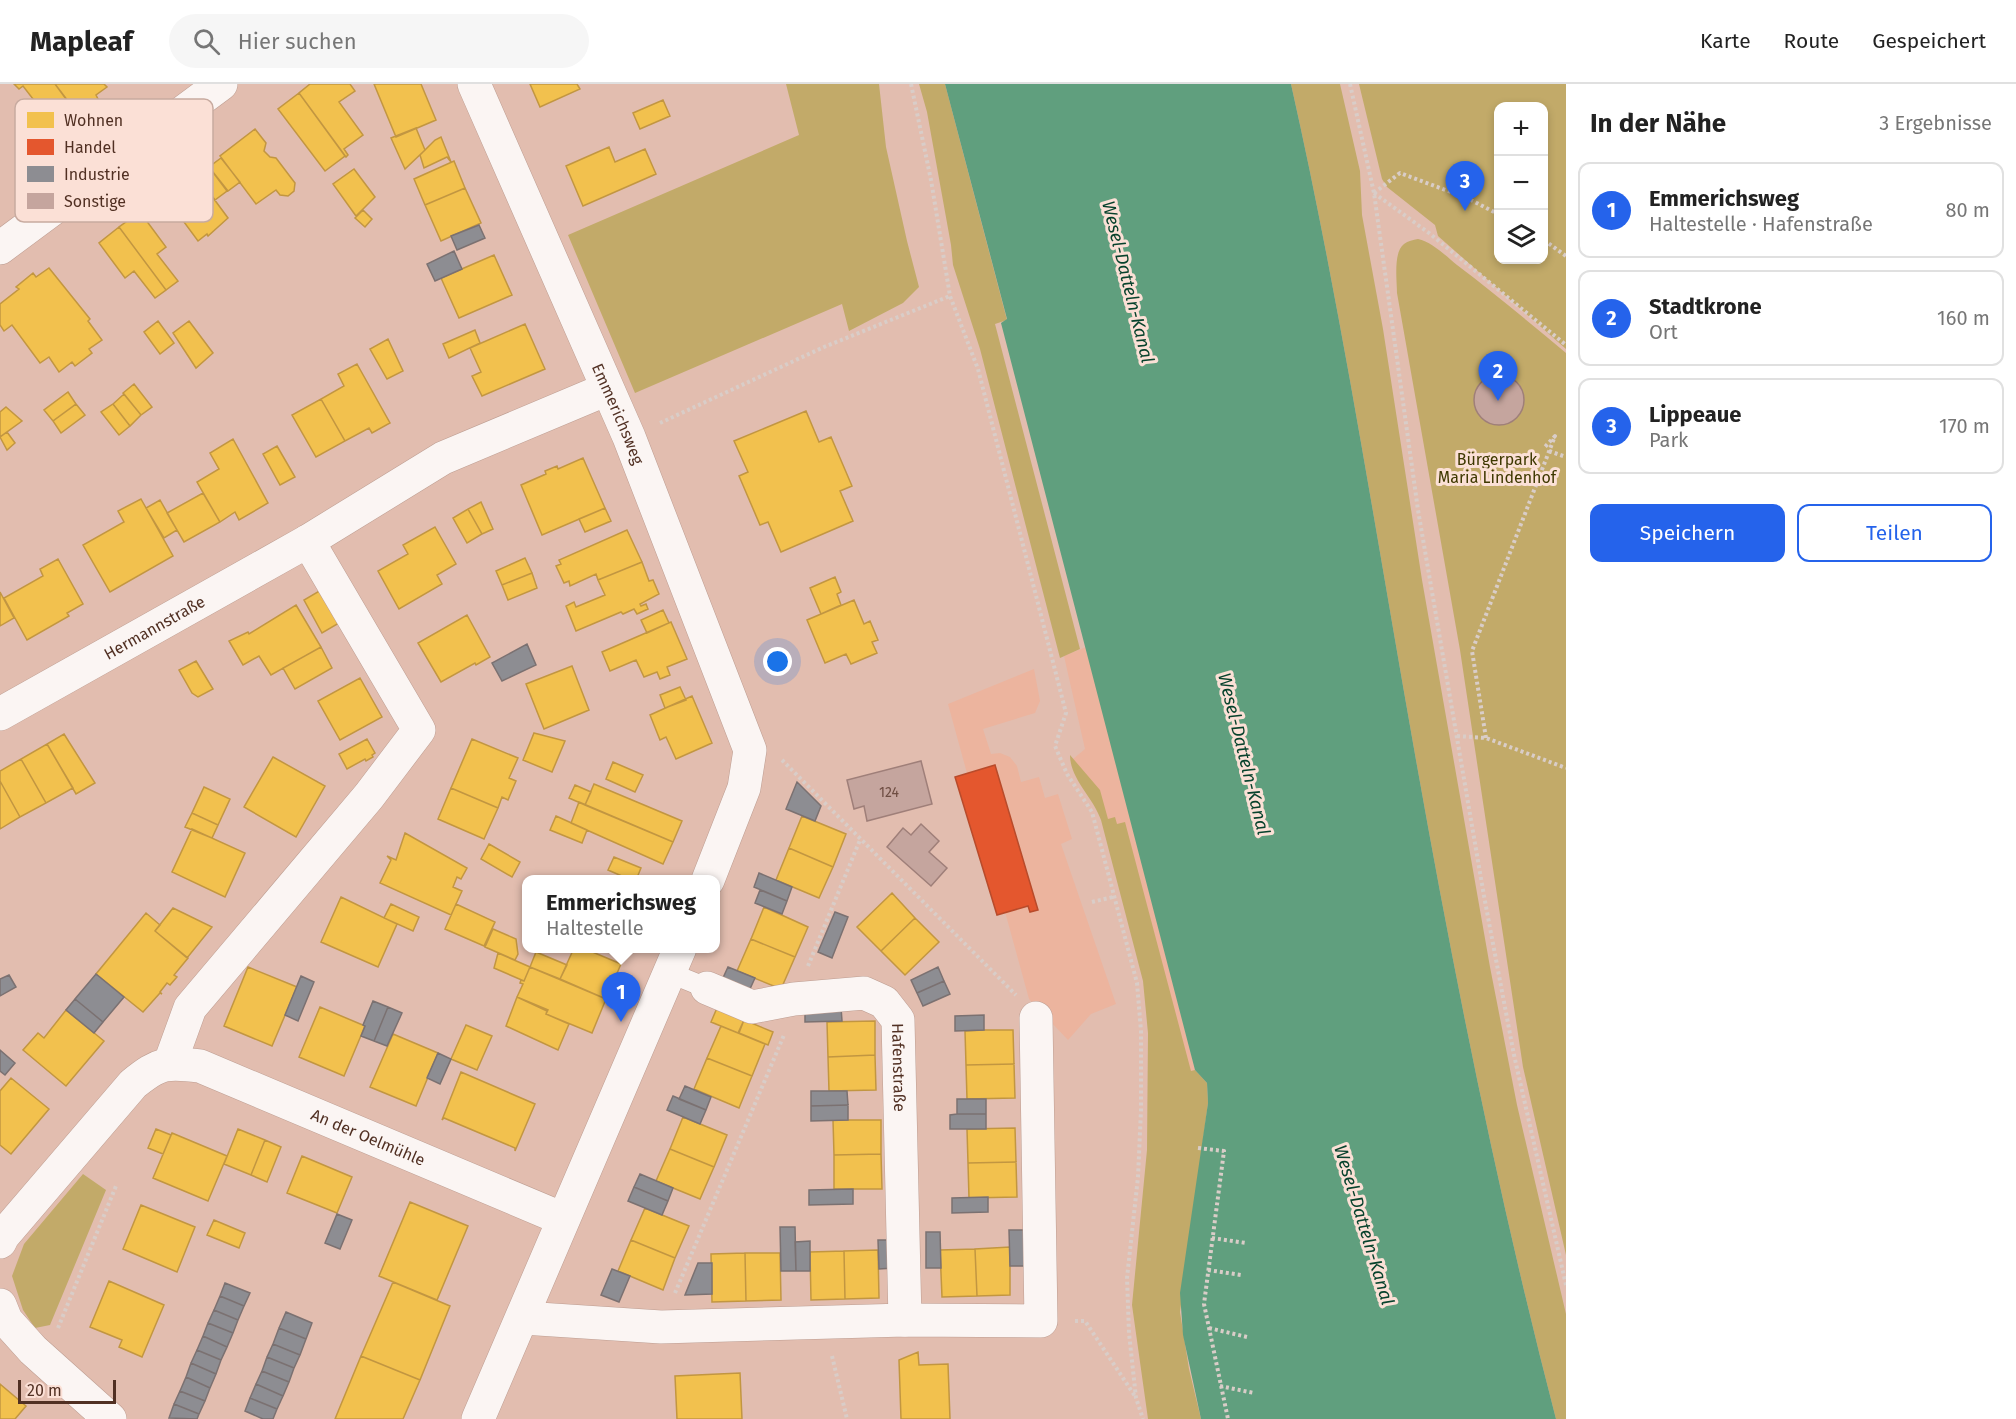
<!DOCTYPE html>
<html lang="de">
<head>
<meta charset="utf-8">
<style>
  body { margin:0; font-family:"Fira Sans",sans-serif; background:#f6f6f6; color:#222 }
  .controls { position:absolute; right:18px; top:18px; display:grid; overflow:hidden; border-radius:12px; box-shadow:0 3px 9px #0003 }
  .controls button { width:54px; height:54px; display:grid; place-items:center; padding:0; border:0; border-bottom:2px solid #e0e0e0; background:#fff; color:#222; font:30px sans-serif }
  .scale { position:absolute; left:18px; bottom:15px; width:98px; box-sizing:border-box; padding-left:6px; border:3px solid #513023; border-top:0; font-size:16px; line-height:21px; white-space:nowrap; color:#513023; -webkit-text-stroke:4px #fbe0d6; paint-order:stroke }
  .you { position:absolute; left:778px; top:578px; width:21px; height:21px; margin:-15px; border:4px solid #fff; border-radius:50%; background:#1a73e8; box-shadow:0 0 0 9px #1a73e833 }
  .badge { display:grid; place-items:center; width:39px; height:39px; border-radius:50%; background:#2563eb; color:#fff; font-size:20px; font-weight:700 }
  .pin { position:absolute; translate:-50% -50px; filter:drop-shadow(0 2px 3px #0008) }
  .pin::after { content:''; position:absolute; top:32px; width:21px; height:18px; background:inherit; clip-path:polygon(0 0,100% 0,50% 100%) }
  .popup { position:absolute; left:522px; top:791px; width:198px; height:78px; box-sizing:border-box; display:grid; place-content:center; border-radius:12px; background:#fff; filter:drop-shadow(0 2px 4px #0005); font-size:20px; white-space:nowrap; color:#767676 }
  .popup b { font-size:22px; color:#222 }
  .popup::after { content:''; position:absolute; left:50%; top:100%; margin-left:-12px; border:12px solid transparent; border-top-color:#fff }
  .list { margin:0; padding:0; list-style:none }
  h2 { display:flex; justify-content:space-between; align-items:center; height:78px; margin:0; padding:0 24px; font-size:26px }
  h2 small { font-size:20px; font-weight:400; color:#767676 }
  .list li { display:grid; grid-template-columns:39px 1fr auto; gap:18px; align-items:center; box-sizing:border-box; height:96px; margin:0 12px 12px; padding:0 12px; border:2px solid #e0e0e0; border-radius:12px }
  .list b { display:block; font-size:22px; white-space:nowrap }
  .list p { margin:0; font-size:20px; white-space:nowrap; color:#767676 }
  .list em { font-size:20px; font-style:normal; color:#767676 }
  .actions { display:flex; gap:12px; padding:18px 24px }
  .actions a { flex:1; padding:14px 0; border:2px solid #2563eb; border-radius:12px; text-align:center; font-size:21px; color:#2563eb }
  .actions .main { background:#2563eb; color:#fff }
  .icon { flex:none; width:33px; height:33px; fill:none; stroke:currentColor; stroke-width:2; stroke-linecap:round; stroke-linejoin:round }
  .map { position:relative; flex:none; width:1566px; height:1335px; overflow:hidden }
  header { display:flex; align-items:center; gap:36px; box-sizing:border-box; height:84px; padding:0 30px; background:#fff; border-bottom:2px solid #e0e0e0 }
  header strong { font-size:28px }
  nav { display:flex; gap:33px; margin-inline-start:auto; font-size:21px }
  .search { width:420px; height:54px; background:#f6f6f6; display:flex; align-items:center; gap:15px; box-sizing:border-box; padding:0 21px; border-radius:33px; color:#767676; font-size:22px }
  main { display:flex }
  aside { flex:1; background:#fff }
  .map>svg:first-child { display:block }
</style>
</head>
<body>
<header>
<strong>Mapleaf</strong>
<div class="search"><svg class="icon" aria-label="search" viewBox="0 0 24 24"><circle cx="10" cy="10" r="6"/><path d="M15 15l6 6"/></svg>Hier suchen</div>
<nav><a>Karte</a><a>Route</a><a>Gespeichert</a></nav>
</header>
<main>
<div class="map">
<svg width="1566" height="1335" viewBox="0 0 1566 1335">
  <rect width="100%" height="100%" fill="#e2bdaf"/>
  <path fill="#ecb49e" d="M1086,563l109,423 12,13 -41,-11 -60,-251 -33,-62 12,-10 -21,-93z
    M1034,585l6,32 -5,12 -52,16 8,25 9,-1 10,4 7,9 4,16 18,-5 6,21 13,-4 14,45 -11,5 55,160 -25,10 -23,26 -39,-41 -81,-295z"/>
  <path fill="#c2aa69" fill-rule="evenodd" d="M786,0h93l7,63 21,94 12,46 -16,16 -54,28 -7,-27 -207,89 -67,-158 231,-100z
    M919,0h26l62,236 -12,4 85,325 -20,9 -80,-309 -27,-84 -2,-20 -24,-133z
    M1291,0h49l20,87 2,44 21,114 39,251 68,387 27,138 49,209v105h-10c-58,-223 -103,-449 -143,-676 -39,-220 -73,-441 -122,-659z
    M1359,0h207v265l-128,-113 -3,-11 -48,-38 -5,-8zM1498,22h46v154h-46z
    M1418,155c14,3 28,17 39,26 37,28 73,58 109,88v902l-43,-188 -63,-417 -63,-357c0,-12 -4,-41 7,-49 4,-3 9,-4 14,-5z
    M1070,671l30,35 8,29 7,-2 2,7 8,-2 66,249 4,-1 12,13 1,20 -28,209 9,57 12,50h-53l-16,-114 15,-155 1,-117 -5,-52 -42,-161c-8,-23 -31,-41 -31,-65z
    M83,1090l23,16 -56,135 -15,3 -12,-18 -11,-34 12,-32z"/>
  <path fill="#609f7e" d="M945,0h346c49,218 83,439 122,659 40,227 85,453 143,676h-355l-18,-84 -3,-42 28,-190 -1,-20 -12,-13 -194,-747 6,-4z"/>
  <path fill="#f2c14e" stroke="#c29641" stroke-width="1.5" d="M14,0h41l22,30 -20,16 -34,-44 -4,3z
    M55,0h49l3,3 -11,8 2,4 -20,15z
    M310,0h40l5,7 -16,11 24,33 -19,14 4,6 -2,2 -47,-64z
    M374,0h47l15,36 -40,17z
    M530,0h47l3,5 -40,18z
    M299,9l46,63 -20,15 -47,-62z
    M663,16l7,16 -30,13 -7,-16z
    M416,44l9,22 -20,19 -14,-31z
    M255,45l11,14 -2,8 6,6 6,1 19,25 -1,8 -6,5 -8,-1 -4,-5 -20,14 -36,-48z
    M441,53l10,25 -4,-5 -23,11 -4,-13 15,-15z
    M609,63l6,15 30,-13 11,25 -73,32 -17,-40z
    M221,74l19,24 -12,9 -19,-24z
    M454,77l11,27 -40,17 -11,-26z
    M209,83l18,24 -12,9 -18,-24z
    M354,85l21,28 -19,19 -23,-32z
    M194,88l34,46 -20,18 -1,-2 -9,7 -34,-46 11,-9 -1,-9 9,3z
    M465,104l16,35 -40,18 -16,-36z
    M363,126l9,9 -7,8 -10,-9z
    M140,128l26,35 -9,7 21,27 -12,9 -47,-63z
    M119,143l47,63 -11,8 -21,-27 -9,7 -26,-35z
    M494,171l18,40 -53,23 -18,-40z
    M49,184l41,51 -2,2 14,19 -13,9 3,4 -17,13 -3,-4 -13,10 -10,-15 -9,6 -28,-38 -8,6 -4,-6v-21l19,-15 -3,-2 17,-14 3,4z
    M158,237l16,22 -14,11 -16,-22z
    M189,237l24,32 -17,15 -23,-35z
    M525,240l20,45 -63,27 -10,-20 9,-4 -11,-24z
    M475,246l5,13 -31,15 -6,-14z
    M388,255l15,32 -16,8 -17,-30z
    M357,280l33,59 -18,10 -3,-5 -24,13 -24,-42 23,-13 -6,-12z
    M134,300l18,23 -11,8 -18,-22z
    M68,308l8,12 -23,17 -9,-11z
    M124,310l17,21 -11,11 -17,-22z
    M321,315l24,42 -29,16 -24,-42z
    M76,320l9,11 -24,18 -8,-12z
    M113,320l17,22 -11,9 -18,-23z
    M6,323l16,14 -22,16v-25z
    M806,327l13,31 12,-5 21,49 -12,5 13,30 -72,31 -13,-30 -8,3 -21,-49 9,-4 -14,-31z
    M7,348l8,11 -8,7 -7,-13z
    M233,355l35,64 -29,17 -4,-8 -15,10 -23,-40 22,-13 -9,-16z
    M277,362l18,31 -15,8 -17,-31z
    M583,374l22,50 -63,27 -21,-50 25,-11 -1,-3 12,-5 1,3z
    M203,409l17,29 -36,20 -17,-29z
    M141,415l32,57 -63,36 -27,-47 41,-23 -6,-11z
    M160,416l17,30 -13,8 -18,-30z
    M481,418l12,27 -11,5 -14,-25z
    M605,424l6,13 -26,11 -6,-13z
    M468,425l14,25 -15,9 -14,-25z
    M435,443l21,37 -19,11 5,9 -43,25 -21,-38 30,-17 -5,-9z
    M627,446l15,32 -44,18 -2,-6 -26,12 -1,-5 -5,2 -8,-17 5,-2 -2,-4z
    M525,474l7,15 -30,12 -6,-14z
    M58,475l25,45 -16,9 2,3 -42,24 -23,-42 39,-22 -3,-7z
    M642,478l7,19 4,-1 6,14 -19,10 1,2 5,-2 2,5 -11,5 -3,-5 -11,5 -2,-2 -45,19 -10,-25 8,-4 2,5 29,-12 -7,-15z
    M532,489l5,15 -29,12 -6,-15z
    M835,493l6,15 -4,2 4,11 -20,9 -11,-26z
    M321,506l18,33 -17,10 -18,-33z
    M0,508l14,26 -14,8z
    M854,516l10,24 6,-3 8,19 -6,2 5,11 -26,11 -5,-10 -21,9 -18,-43z
    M296,521l25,42 -50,28 -12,-19 -16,9 -14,-24 19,-9 1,2z
    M663,526l6,13 -22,10 -6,-13z
    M467,531l23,42 -14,8 -1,-2 -34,19 -23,-39z
    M671,538l16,37 -20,8 3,8 -10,4 -3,-7 -13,5 -8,-17 -26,11 -8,-19z
    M321,563l11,21 -37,21 -12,-21z
    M196,577l17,28 -15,8 -6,-4 -13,-23z
    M572,582l17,44 -45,19 -18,-45z
    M360,594l22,39 -42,23 -22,-39z
    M680,603l6,13 -21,8 -5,-13z
    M692,612l20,47 -36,16 -10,-22 -6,3 -10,-25z
    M534,649l31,8 -13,31 -29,-12z
    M64,650l31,49 -19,11 -29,-50z
    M367,655l8,14 -3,2 1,2 -7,4 -1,-2 -18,10 -8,-15z
    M472,655l46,19 -9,20 7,3 -8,19 -6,-3 -4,11 -47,-20z
    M47,660l26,44 -27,15 -25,-44z
    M273,673l52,29 -29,51 -52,-30z
    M21,675l25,44 -26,14 -20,-36v-10z
    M613,678l30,13 -8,17 -29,-13z
    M0,697l20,36 -20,12z
    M594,700l88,37 -9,21 -88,-37z
    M575,701l16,7 -6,13 -16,-7z
    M204,703l26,12 -12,26 -26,-12z
    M451,704l47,20 -14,31 -46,-20z
    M579,718l94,40 -10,22 -92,-41z
    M192,729l26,12 -6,13 -27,-11z
    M556,732l31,14 -5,13 -32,-13z
    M802,732l44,18 -13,33 -44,-19z
    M192,745l53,24 -20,44 -53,-25z
    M405,749l62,35 -6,11 -4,-2 -4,10 9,4 -11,24 -71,-32 11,-23 -4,-4 9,4z
    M489,760l31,18 -8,15 -31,-18z
    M789,764l44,19 -14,31 -43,-18z
    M614,773l27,11 -5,12h-5l-23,-10z
    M892,809l23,25 -34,33 -24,-24z
    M341,813l56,27 -19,43 -57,-25z
    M391,820l28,13 -6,14 -29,-13z
    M456,820l39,18 -11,24 -39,-17z
    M764,823l44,20 -13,30 -44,-18z
    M173,824l39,19 -25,31 -32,-27z
    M146,829l14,12 -5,6 33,27 -14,17 3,2 -7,8 -3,-2 -7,9 2,2 -2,-1 -17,19 -47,-38z
    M915,834l24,24 -34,33 -24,-24z
    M493,845l23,10 2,15 -3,6 -30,-13z
    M751,855l44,18 -14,32 -44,-18z
    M574,864h9l38,16 -15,35 -46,-20z
    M536,868l31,13 -7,14 -30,-12z
    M498,869l32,14 -6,14 -30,-13z
    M248,883l49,20 -25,59 -48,-20z
    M530,883l76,32 -14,34 -46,-19 2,-4 -31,-13 6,-13 -3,-1 1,-3 3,1z
    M517,913l30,14 -1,3 23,10 -11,26 -52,-24z
    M320,923l45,19 -21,50 -45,-19z
    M717,924l27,12 -6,13 -27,-11z
    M66,926l38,31 -38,45 -43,-36 15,-17 6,5z
    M744,936l29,12 -5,13 -29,-12z
    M875,937v34l-47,2 -1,-35z
    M466,941l26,11 -15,34 -26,-11z
    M721,942l44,18 -13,32 -45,-18z
    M984,946h29l1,34 -48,1 -1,-34z
    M393,950l45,19 -22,53 -46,-19z
    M875,971l1,35 -47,1 -1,-34z
    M707,974l45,18 -13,32 -45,-19z
    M1014,980l1,34 -48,1 -1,-34z
    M461,988l74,32 -20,47v-3l-71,-30 -2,2z
    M11,994l38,31 -38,45 -11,-9v-54z
    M683,1033l44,18 -13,32 -44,-18z
    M833,1036h48v34l-47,1z
    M1015,1044l1,34 -48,1 -1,-34z
    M156,1045l15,6 -8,19 -15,-6z
    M238,1045l27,11 -14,35 -27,-11z
    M172,1049l55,23 -19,45 -55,-23z
    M265,1056l16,7 -14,35 -16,-7z
    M670,1065l44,18 -14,32 -44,-18z
    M881,1070l1,35h-48v-34z
    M302,1072l50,21 -15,36 -50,-20z
    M1016,1078l1,35 -48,1 -1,-35z
    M410,1118l58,24 -31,74 -58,-24z
    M141,1121l54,22 -18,45 -54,-23z
    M645,1124l44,18 -14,32 -44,-18z
    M214,1136l31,13 -6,15 -32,-13z
    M631,1156l44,18 -12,32 -45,-19z
    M1010,1163v48l-33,1 -2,-47z
    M975,1165l2,47 -35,1 -2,-47z
    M878,1166l1,48 -34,1 -1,-48z
    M844,1167l1,48 -34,1 -1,-48z
    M745,1169l1,48 -34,1 -1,-48z
    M745,1169h35l1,47 -35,1z
    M109,1197l55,24 -22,52 -23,-10 3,-7 -32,-13z
    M393,1198l57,24 -30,74 -59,-24z
    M918,1268l1,13 29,-1 2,55h-49l-2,-59z
    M361,1272l59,24 -17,39h-68z
    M740,1289l2,46h-65l-2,-43z
    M0,1300l26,22 -11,13h-15z"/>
  <path fill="#e4572e" stroke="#b84b2b" stroke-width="1.5" d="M995,681l43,145 -8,2 -2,-6 -31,9 -42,-138z"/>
  <path fill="#8d8d92" stroke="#7b7171" stroke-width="1.5" d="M479,141l6,13 -28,12 -6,-14z
    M454,167l8,18 -27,12 -8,-17z
    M527,560l9,21 -34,16 -10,-18z
    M797,698l24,24 -6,15 -29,-12z
    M759,789l33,14 -5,14 -33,-14z
    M760,806l27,11 -5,13 -27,-11z
    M835,828l13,5 -16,41 -14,-6z
    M728,883l27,11 -6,13 -27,-11z
    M938,883l6,14 -27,12 -6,-13z
    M96,890l28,23 -21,25 -28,-23z
    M9,891l7,12 -16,9v-17z
    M301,892l13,6 -16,39 -13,-6z
    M944,897l6,13 -27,12 -6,-13z
    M75,915l28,23 -9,11 -28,-23z
    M373,917l15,6 -14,34 -13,-5 4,-10 -2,-1z
    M388,923l14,6 -15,33 -13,-5z
    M841,923l1,14 -37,1v-14z
    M984,931v15l-29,1v-15z
    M0,966l15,13 -10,12 -5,-4z
    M438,969l13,6 -11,25 -13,-6z
    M685,1002l26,11 -5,13 -27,-11z
    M811,1007h36l1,14 -37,1z
    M673,1012l33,14 -6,14 -33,-14z
    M957,1015h29v15h-29z
    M848,1021v15l-37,1v-15z
    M957,1030h29v15h-36v-14z
    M640,1090l33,14 -5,13 -34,-14z
    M634,1103l34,14 -6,14 -34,-14z
    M853,1105v15l-44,1v-15z
    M988,1113v15l-36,1v-15z
    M337,1130l15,6 -12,29 -15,-6z
    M780,1143h15l1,44h-15z
    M1009,1146h15l1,36h-15z
    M926,1148h14l1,36h-15z
    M878,1156h15l1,28 -15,1z
    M810,1157v30h-14l-1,-29z
    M698,1179h14v31l-27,1z
    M612,1185l18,7 -11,26 -18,-7z
    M225,1199l25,10 -6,13 -24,-10z
    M220,1212l24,10 -6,14 -24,-10z
    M214,1226l24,10 -5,13 -25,-10z
    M286,1228l26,11 -6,16 -27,-11z
    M208,1239l25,10 -6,14 -24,-11z
    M279,1244l27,11 -6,16 -27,-11z
    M203,1252l24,11 -6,13 -24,-10z
    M273,1260l27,11 -6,13 -27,-11z
    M197,1266l24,10 -5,14 -25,-11z
    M267,1273l27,11 -5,14 -27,-11z
    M191,1279l25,11 -6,14 -24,-11z
    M262,1287l27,11 -6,14 -27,-12z
    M186,1293l24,11 -5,13 -25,-10z
    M256,1300l27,12 -6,13 -27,-11z
    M180,1307l25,10 -6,13 -25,-10z
    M250,1314l27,11 -4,10h-10l-18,-8z
    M174,1320l25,10 -2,5 -28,-1z"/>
  <path fill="#c5a59e" stroke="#9f7f79" stroke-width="1.5" d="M1474 316a25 25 0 1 1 50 0a25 25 0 1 1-50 0Z
    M921,677l11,43 -65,17 -3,-15 -10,3 -7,-29z
    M921,740l18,17 -10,11 18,16 -16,18 -44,-39 16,-19 8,7z"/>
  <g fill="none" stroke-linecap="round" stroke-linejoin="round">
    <defs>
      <path id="lane" d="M670,889l37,15"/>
      <g id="street">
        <path id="s1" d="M474,0l155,353 121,313 -6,38 -36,92"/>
        <path d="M0,164l221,-164"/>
        <path id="s2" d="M0,630l308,-173 135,-83 164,-69"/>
        <path id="s3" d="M707,904l45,19 42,-8 70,-6 20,9 14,18 7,300"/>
        <path d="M170,979l20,-55 179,-212 50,-66 -111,-189"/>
        <path id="s4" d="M0,1158l3,-6 130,-152c27,-22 34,-22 67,-18l363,153"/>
        <path d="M0,1221l6,15 27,30 77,69"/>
        <path d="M523,1234l138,9 244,-7 136,1 -5,-303"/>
        <path d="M478,1335l202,-471"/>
      </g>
    </defs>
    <use href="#lane" stroke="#bd9d91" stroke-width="21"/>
    <use href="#street" stroke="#bd9d91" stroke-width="34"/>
    <path stroke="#d9cdc8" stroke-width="4" stroke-dasharray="3 3" stroke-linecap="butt" d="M911,0l20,96 19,116 28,73 88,344 -11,33 12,28 25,38 45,171 4,48v79l-3,67 -11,101 2,55 7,65 7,21
      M1350,0l24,109 44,317 66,386 30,159 52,230
      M1374,109l55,40 137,112
      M1374,109l26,-20 67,25 31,16
      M1544,156l22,16
      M660,339l164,-76 126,-51
      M1549,367l17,6
      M1457,652l29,2 80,30
      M1486,654l-14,-87 83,-215 -11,12
      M782,676l234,235
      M1092,818l21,-5
      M808,882l52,-126
      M1198,1064l26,3 -20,153 24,115
      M1212,1154l34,5
      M1208,1186l33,5
      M675,1209l109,-258
      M1075,1237h10l50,75
      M58,1244l58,-142
      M1209,1244l38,9
      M832,1272l15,63
      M1220,1302l34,7"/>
    <use href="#lane" stroke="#fbf5f3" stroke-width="20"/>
    <use href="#street" stroke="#fbf5f3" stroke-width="33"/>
  </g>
  <g text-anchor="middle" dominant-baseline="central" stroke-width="6" stroke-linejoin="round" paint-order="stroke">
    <g font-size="14" fill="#6e4d42">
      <text x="889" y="708">124</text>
    </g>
    <g font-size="16" fill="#513023" stroke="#fbe0d6">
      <text stroke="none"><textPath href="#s1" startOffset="360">Emmerichsweg</textPath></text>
      <text stroke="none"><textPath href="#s2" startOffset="177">Hermannstraße</textPath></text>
      <text stroke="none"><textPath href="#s3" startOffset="254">Hafenstraße</textPath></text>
      <text stroke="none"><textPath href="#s4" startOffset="462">An der Oelmühle</textPath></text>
    </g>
    <g font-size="16" fill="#3e3801" stroke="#fbe0d6">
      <text x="1497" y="375">Bürgerpark<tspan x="1497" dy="18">Maria Lindenhof</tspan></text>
    </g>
    <g font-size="18" font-style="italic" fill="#07422c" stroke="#fbe0d6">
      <text transform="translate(1128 198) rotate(76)">Wesel-Datteln-Kanal</text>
      <text transform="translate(1244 670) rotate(76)">Wesel-Datteln-Kanal</text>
      <text transform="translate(1364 1141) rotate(73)">Wesel-Datteln-Kanal</text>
    </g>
  </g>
  <rect x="15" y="15" width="198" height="123" rx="9" fill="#fbe0d6" stroke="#c8aba0" stroke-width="1.5"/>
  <rect x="27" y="28" width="27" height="16" fill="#f2c14e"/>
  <rect x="27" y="55" width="27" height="16" fill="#e4572e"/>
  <rect x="27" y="82" width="27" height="16" fill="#8d8d92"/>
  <rect x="27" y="109" width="27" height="16" fill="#c5a59e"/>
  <g font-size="16" fill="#513023">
    <text x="64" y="42">Wohnen</text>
    <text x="64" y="69">Handel</text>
    <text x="64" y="96">Industrie</text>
    <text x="64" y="123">Sonstige</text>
  </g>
</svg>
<div class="controls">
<button>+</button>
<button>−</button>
<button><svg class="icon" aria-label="layers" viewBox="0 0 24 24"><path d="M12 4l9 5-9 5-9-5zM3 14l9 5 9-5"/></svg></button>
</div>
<div class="scale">20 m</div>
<div class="you"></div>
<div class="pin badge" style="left:621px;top:938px">1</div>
<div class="popup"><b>Emmerichsweg</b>Haltestelle</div>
<div class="pin badge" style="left:1498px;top:317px">2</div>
<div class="pin badge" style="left:1465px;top:127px">3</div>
</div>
<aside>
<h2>In der Nähe<small>3 Ergebnisse</small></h2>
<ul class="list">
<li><span class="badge">1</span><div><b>Emmerichsweg</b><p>Haltestelle · Hafenstraße</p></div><em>80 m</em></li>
<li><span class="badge">2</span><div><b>Stadtkrone</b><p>Ort</p></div><em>160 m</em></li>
<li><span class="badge">3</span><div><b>Lippeaue</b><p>Park</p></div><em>170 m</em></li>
</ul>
<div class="actions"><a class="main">Speichern</a><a>Teilen</a></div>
</aside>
</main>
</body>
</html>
